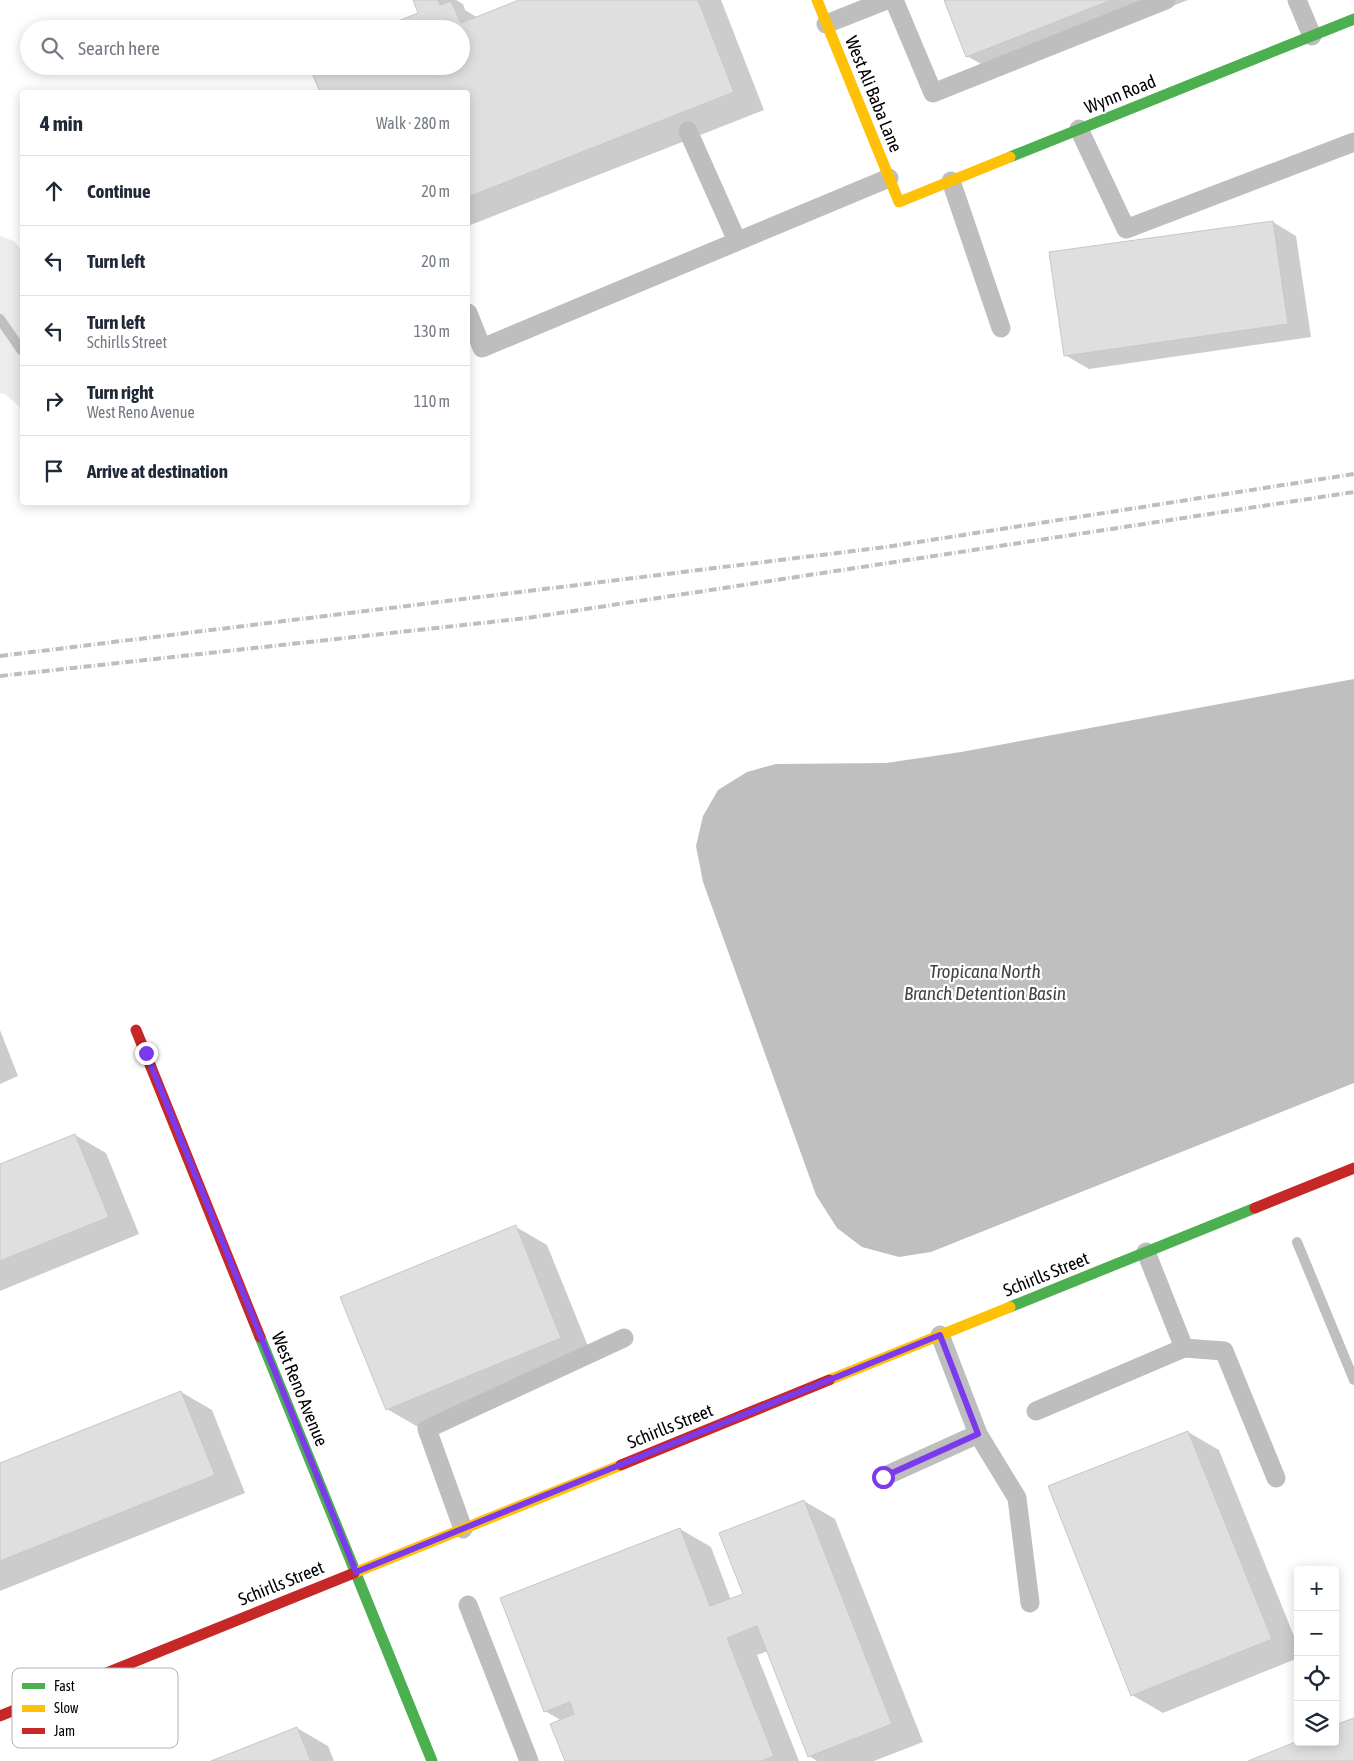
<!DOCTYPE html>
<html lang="en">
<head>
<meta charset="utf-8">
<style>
  body { margin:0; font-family:"Asap Condensed",sans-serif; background:#f6f6f7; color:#1f2937 }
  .controls { position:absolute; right:15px; bottom:15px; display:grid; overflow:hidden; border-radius:5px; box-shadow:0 2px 12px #0003 }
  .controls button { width:45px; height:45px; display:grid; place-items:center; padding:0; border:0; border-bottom:1px solid #e0e1e3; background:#fff; color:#1f2937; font:25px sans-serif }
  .stop { position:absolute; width:15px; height:15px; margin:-11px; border:4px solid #7c3aed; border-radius:50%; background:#fff }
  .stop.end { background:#7c3aed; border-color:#fff; box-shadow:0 1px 5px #0008 }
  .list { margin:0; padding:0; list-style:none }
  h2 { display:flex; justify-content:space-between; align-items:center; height:65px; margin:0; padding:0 20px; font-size:21px }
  h2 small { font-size:16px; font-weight:400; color:#747a83 }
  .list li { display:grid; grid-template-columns:32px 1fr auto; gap:15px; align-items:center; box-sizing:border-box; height:70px; padding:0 20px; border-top:1px solid #e0e1e3 }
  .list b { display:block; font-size:19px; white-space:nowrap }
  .list p { margin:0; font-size:16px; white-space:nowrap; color:#747a83 }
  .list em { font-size:16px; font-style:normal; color:#747a83 }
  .icon { flex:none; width:28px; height:28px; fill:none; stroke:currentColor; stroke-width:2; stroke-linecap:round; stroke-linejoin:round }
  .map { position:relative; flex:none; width:1354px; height:1761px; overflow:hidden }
  .search { position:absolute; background:#fff; box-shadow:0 2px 12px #0003; left:20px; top:20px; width:450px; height:55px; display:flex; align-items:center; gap:12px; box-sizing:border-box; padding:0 18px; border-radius:28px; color:#747a83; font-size:19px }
  .panel { position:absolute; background:#fff; box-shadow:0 2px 12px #0003; left:20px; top:90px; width:450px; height:415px; border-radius:5px }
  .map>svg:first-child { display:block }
</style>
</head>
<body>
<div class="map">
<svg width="1354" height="1761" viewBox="0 0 1354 1761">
  <rect width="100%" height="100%" fill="#fff"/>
  <path fill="#ececec" d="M0,236l14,5 8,9v159l-17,-15 -5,-1z"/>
  <path fill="#bfbfbf" d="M1354,679v404l-423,169 -32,5 -37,-10 -25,-19 -21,-33 -113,-313 -7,-36 7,-30 15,-26 29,-18 29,-8 110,-1 75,-11z"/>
  <path fill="#0003" d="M415,0h41l7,4 2,6 13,8 45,-18h198l43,110 -296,116v-134h-147l-10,-26h150v-37l-41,-15z
    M946,0h242l-190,74 -31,-18z
    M1273,222l23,14 15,101 -222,32 -24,-14z
    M0,1030l18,46 -18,8z
    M75,1135l31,18 33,81 -139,57v-125z
    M516,1227l31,18 45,111 -174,71 -31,-18z
    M181,1392l31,18 33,83 -245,98v-127z
    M1188,1432l31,18 79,196v12l-135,55 -31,-18z
    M804,1501l31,18 88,223 -49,19h-57l-8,-5 -41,-105 -11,4 42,106h-233l-4,-40 -17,-10 135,-182 31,18 20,53 14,-6z
    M297,1728l31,18 6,15h-120z"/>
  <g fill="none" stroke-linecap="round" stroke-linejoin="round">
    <path stroke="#bfbfbf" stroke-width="10" d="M0,319l22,32
      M1297,1242l57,138"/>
  </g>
  <path fill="#dfdfdf" stroke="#c7c7c7" d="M413,0h25l2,5 11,-4 10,22 58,-23h179l36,92 -266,105v-105h-148l-11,-26h152v-37h-82l39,-16z
    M944,0h168l-146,57z
    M1273,221l15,103 -224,32 -15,-104z
    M75,1134l34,83 -109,44v-97z
    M516,1225l45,113 -175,72 -46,-113z
    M181,1391l34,84 -215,86v-98z
    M1188,1431l84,208 -141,57 -83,-210z
    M804,1500l88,224 -84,33 -51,-131 -30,12 47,118 -12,5h-197l-15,-37 24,-10 -4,-12 -26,10 -44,-114 180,-70 30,78 33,-12 -24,-61z
    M1354,1718v43h-106l50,-20v1h37v-17z
    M297,1727l14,34h-100z"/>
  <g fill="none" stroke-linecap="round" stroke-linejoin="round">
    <path stroke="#bebebe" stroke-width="19" d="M894,0l39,93 233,-93
      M1297,0l15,36
      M826,24l61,-24
      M1079,129l47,100 228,-87
      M688,131l49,110
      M951,181l50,147
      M468,313l14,35 407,-170
      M1184,1348l40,3 52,127
      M1036,1411l148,-63 -38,-96
      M978,1434l39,64 13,105
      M883,1477l95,-43 -38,-99
      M463,1529l-36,-100 197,-91
      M468,1605l61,156"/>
    <path stroke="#4caf50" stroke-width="11" d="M1010,157l344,-138
      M1010,1307l245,-99
      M260,1337l172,424"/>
    <path stroke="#ffc107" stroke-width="11" d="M817,0l82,202 111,-45
      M829,1380l181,-73
      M354,1573l267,-108"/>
    <path stroke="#c62828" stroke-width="11" d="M136,1030l124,307
      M1255,1208l99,-40
      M621,1465l208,-85
      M0,1716l354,-143"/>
    <path stroke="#bebebe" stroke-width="4" stroke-dasharray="8 2.5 1 2.5" stroke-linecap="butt" d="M0,656l886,-109 468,-73
      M0,676l527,-58 827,-126"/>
  </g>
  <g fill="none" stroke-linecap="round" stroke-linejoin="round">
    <path stroke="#7c3aed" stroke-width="6" d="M146,1053l210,519 584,-237 38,99 -95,43"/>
  </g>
  <g text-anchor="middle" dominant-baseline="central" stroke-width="4.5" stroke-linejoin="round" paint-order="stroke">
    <g font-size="18" fill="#000" stroke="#fff">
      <text transform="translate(874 94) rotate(68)">West Ali Baba Lane</text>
      <text transform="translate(1120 94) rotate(-22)">Wynn Road</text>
      <text transform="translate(1046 1274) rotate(-22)">Schirlls Street</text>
      <text transform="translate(300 1389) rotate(68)">West Reno Avenue</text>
      <text transform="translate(670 1426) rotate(-22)">Schirlls Street</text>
      <text transform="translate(281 1583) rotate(-22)">Schirlls Street</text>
    </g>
    <g font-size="19" font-style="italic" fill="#444" stroke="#fff">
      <text x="985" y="971">Tropicana North<tspan x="985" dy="22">Branch Detention Basin</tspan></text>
    </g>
  </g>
  <rect x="12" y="1668" width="166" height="80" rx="8" fill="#fff" stroke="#b2b2b2" stroke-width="1"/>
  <rect x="22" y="1683" width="23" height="6" fill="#4caf50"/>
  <rect x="22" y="1705" width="23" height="7" fill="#ffc107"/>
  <rect x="22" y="1728" width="23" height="6" fill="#c62828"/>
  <g font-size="14" fill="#000">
    <text x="54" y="1691">Fast</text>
    <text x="54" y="1713">Slow</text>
    <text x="54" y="1736">Jam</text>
  </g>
</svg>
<div class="controls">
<button>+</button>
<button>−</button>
<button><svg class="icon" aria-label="locate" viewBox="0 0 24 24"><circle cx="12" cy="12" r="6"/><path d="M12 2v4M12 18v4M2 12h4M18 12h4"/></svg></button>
<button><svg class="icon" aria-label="layers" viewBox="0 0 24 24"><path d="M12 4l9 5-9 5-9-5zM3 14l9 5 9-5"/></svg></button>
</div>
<div class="stop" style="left:883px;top:1477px"></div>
<div class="stop end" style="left:146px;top:1053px"></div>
<div class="search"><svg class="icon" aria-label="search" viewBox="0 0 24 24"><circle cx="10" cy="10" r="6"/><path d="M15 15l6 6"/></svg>Search here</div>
<section class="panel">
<h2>4 min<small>Walk · 280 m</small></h2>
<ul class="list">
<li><svg class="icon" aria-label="ahead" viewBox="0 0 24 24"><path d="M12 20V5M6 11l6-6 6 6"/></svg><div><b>Continue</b></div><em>20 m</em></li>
<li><svg class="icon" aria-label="left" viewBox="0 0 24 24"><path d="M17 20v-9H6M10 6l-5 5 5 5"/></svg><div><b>Turn left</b></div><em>20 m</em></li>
<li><svg class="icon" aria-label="left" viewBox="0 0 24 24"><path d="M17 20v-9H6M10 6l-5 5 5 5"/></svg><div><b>Turn left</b><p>Schirlls Street</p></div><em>130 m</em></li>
<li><svg class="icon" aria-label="right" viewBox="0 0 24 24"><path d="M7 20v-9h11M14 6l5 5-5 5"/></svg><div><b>Turn right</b><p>West Reno Avenue</p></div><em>110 m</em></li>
<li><svg class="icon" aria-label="arrive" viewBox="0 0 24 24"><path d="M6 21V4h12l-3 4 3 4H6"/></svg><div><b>Arrive at destination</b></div></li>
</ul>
</section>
</div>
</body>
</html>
